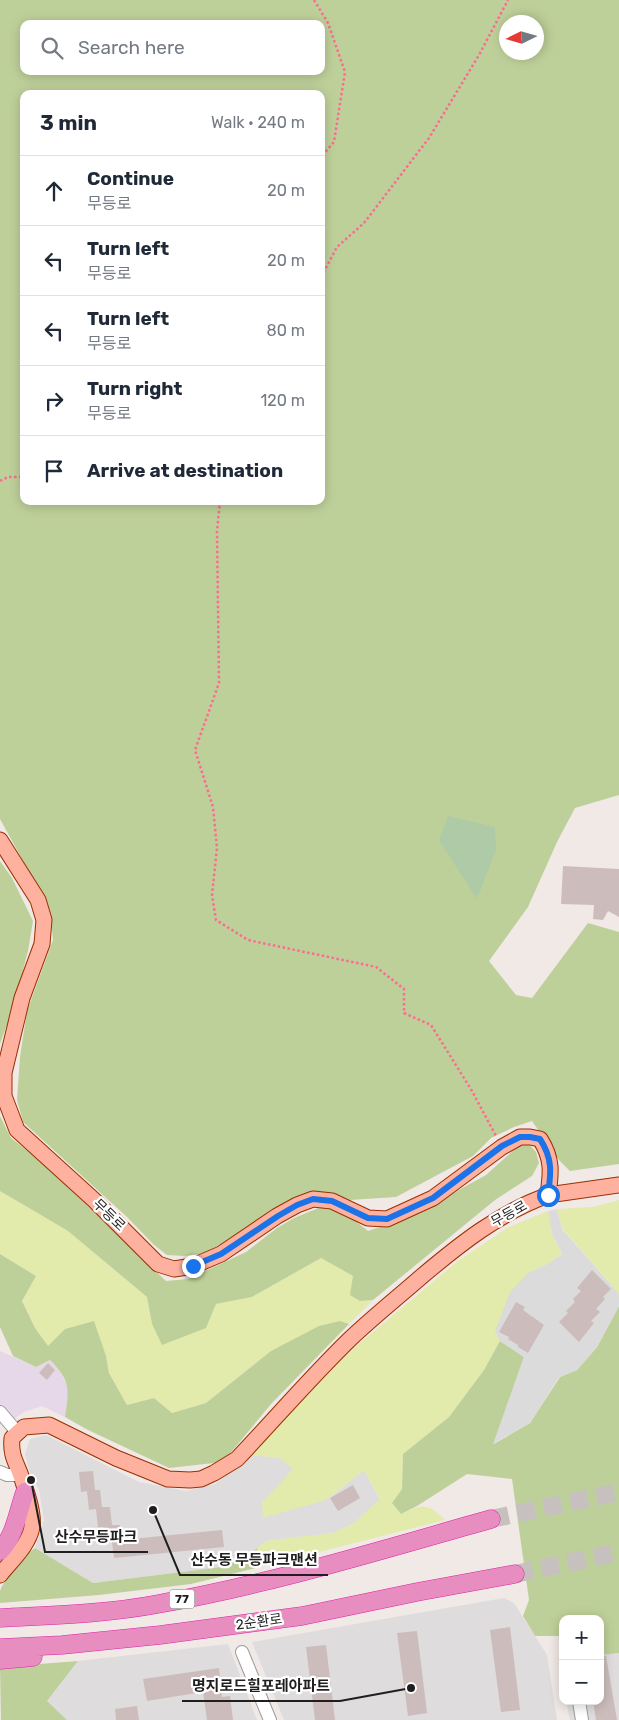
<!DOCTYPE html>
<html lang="en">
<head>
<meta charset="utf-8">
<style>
  body { margin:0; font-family:Rubik,"Noto Sans KR",sans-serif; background:#f2f2f3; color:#1f2937 }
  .controls { position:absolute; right:15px; bottom:15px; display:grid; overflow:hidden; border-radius:10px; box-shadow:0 2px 12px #0003 }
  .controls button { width:45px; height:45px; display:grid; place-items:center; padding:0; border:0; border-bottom:1px solid #e0e1e3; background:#fff; color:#1f2937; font:25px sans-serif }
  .compass { position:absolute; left:499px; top:15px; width:45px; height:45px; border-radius:50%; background:#fff; box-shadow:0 2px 12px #0003; rotate:265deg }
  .stop { position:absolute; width:15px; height:15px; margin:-11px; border:4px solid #1a73e8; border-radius:50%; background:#fff }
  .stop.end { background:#1a73e8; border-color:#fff; box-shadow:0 1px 5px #0008 }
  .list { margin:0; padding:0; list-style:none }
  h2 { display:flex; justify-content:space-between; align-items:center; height:65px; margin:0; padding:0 20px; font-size:21px }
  h2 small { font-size:16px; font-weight:400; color:#747a83 }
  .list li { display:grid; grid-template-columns:32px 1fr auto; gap:15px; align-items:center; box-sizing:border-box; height:70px; padding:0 20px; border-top:1px solid #e0e1e3 }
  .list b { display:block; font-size:19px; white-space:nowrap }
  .list p { margin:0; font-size:16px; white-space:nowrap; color:#747a83 }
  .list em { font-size:16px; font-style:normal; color:#747a83 }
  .icon { flex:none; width:28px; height:28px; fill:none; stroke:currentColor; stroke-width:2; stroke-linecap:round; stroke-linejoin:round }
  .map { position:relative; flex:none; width:619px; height:1720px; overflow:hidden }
  .search { position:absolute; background:#fff; box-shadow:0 2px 12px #0003; left:20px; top:20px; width:305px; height:55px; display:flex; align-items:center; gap:12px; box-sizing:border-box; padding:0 18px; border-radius:10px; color:#747a83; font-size:19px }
  .panel { position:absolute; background:#fff; box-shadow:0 2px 12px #0003; left:20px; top:90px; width:305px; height:415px; border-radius:10px }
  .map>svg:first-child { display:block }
</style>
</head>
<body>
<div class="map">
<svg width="619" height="1720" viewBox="0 0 619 1720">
  <rect width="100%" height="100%" fill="#f0e9e6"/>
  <path fill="#dedcdd" d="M46,1435l93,47 47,9 29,-7 36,-29 29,3 14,11 -32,34 64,-3 38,-30 16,30 -26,23 -21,10 -67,8 -18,15 -26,11 -129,16 -58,-35 9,-28 -5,-30 -9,-17 -5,-19 5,-15z
    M504,1598l10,5 33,52 10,65h-273l-32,-78z
    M228,1644l29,76h-190l-20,-19 31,-40z
    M619,1653v67h-49l-4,-19h34v-46z"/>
  <path fill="#e6d8e9" d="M0,1351l36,16 14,-7 9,9 10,20 -4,28 -23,-11 -18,6 -12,8 -12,-15z"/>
  <path fill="#e2ebab" d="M0,1191l68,40 79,66 5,27 54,4 10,-24 36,-7 69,-39 32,18 7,25 13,-1 -24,24 -9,-3 -69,30 -65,52 -34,10 -18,-15 -27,7 -18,-32 -3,-17 -41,-27 -17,18 -13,-19 -13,-27 14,-25 -36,-22z
    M619,1200v94l-57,-66 -5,-19 36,-2z
    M548,1211l4,22 10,21 -11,8 -23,11 -32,58 4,10 -16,29 -35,47 -46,37 -1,35 -10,14 9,11c21,-10 26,-12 44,6l-185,47 -3,-19 9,-7 67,-8 21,-10 26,-24 -16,-29 -38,30 -63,18 -1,-15 31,-34 -13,-11 -29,-3 79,-87 128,-107 49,-33z"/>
  <path fill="#bed09a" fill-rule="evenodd" d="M0,0h619v795l-44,13 -18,34 -29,65 -39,54 27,34 16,3 56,-75 31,9v232l-49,7 -11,-11 -27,-39 -18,6 -23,11 -18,18 -77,41 -46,3 -32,-6 -15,1 -19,8 -42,29 -37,21 -21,3 -17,-1 -13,-10 -27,-28 -104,-95 -6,-22 3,-43 7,-46 26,-71 -3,-30 -50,-91zM506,22h30v30h-30zM24,24h297v47h-297zM24,94h297v407h-297z
    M0,861l12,17 21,43 -5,30 -15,57 -13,36z
    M0,1116l11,22 31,24 124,119 22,-2 58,-27 31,-24 17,-10 32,-13 26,13 16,13 42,-14 76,-42 28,-25 13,-8 9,10 3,11 -7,13 -37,24 -122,100 -13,1 -10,-6 3,-19 -32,-18 -69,39 -36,7 -10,24 -44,17 -10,-21 -5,-27 -79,-66 -68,-40z
    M0,1254l36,22 -14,25 13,27 13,18 17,-17 29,-8 12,35 3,17 18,32 27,-7 18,15 34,-10 65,-52 48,-25 21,-5 9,3 -78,80 -48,58 -54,6 -83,-39 -21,-12c4,-28 6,-36 -15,-57l-14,7 -23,-11 -13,-29z
    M619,1306v347l-19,2v-36h-37v17h-28l-12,-20 6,-16 -17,-121 -45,-5 -50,32 -16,8 -9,-11 10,-14 1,-35 46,-37 35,-47 16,-29 24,16 -30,87 36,-21 30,-46 17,-7 20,-23z
    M35,1548l58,35 129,-16 26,-11 9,-8 3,19 -69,17 -92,11 -99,8v-12l2,-5 18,-27z
    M78,1661l-31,40 20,19h-66l-1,-53z"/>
  <path fill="#aecaa6" d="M448,816l47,11 1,23 -19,49 -38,-59z"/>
  <path fill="#dbdbdb" d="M557,1209l5,20 57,65v12l-22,41 -20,23 -18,7 -29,46 -37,21 31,-87 -24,-16 -5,-10 15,-39 18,-19 23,-11 11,-8 -10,-21 -4,-22z"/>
  <path fill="#ccbdbc" d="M563,866l56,3v48l-11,-6 -5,9 -10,-1 1,-14 -33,-1z
    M592,1270l19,19 -8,8 2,2 -9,10 4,3 -9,9 3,2 -15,19 -20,-20 9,-9 -2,-2 9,-9 -2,-3 8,-8 -4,-3z
    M516,1302l9,5 -2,3 21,15 -16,28 -10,-6v-2l-10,-6 1,-2 -10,-5z
    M48,1363l7,7 -8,10 -8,-7z
    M93,1471l2,19h5l2,17h8l2,18h8l1,15 101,-10 2,17 -110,11 -2,-16 -7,1 -2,-16 -5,1 -2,-19 -7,1 -2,-19 -6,1 -2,-20z
    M353,1485l7,13 -22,13 -8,-13z
    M510,1627l10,83 -19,2 -11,-82z
    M417,1631l10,82 -19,3 -11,-83z
    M326,1645l9,75h-20l-9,-73z
    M600,1656h6l11,64h-21l-3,-19h7z
    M219,1668l3,29 8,-1 3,24h-26l-4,-28 -56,9 -4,-22z
    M137,1706l2,14h-23l-1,-11z"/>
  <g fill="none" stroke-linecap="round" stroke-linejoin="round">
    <path stroke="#c6c1be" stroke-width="18" stroke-dasharray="18 9" stroke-linecap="butt" d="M491,1519l128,-27
      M515,1574l104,-22"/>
    <defs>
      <path id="minor" d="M0,1412l17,20
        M0,1472l7,3h13
        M242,1652l28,68
        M579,1701l3,19"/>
      <path id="major" d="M0,840l38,60 6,20 -2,24 -20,54 -18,75v23l13,34 77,70 64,64 16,5 19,-3 28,-12 56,-38 20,-11 16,-6 19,2 36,17 19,1 46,-21 69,-51 18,-10h10l10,2c13,20 11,34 8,56 -49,18 -88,49 -127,82 -24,21 -49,41 -72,63 -39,38 -75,80 -112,119l-23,14 -13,6 -11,1 -22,-1 -52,-21 -67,-33 -25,2 -12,11c-2,20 6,26 11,44 4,11 11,34 9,45 -3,18 -21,34 -32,48
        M548,1195l71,-10"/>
      <path id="highway" d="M0,1551c15,-15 18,-40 25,-59
        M0,1618c53,-3 106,-4 158,-14 113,-20 223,-54 333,-85
        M0,1648l62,-3 98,-10 142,-19 115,-24 98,-18
        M0,1660l33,-3"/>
    </defs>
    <use href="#minor" stroke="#9c9c9c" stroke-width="14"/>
    <use href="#major" stroke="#9b2f00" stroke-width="17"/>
    <use href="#highway" stroke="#de23a7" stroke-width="19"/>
    <path stroke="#fc6b91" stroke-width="2.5" stroke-dasharray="2.5 2.5" stroke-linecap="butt" d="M314,0l14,23 17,49 -11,70 -13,15
      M321,277l16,-30 27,-24 65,-85 50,-83 29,-55
      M0,481l8,-4h16
      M220,501l-3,31 2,151 -24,67 18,57 4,41 -5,47 4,25 32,20 128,27 28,22v24l27,12 41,66 24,45"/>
    <use href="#minor" stroke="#fff" stroke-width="12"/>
    <use href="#major" stroke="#fdb19e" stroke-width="15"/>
    <use href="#highway" stroke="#e88dbf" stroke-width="18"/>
  </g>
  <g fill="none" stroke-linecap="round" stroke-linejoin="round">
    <path stroke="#1a73e8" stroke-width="6" d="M193,1266l28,-12 57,-38 19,-11 16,-6 19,2 36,17 19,1 46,-21 69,-52 18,-9h10l10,2c13,20 11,34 8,56"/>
  </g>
  <g text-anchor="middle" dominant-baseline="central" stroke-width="4.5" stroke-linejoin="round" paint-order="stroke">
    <rect fill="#fff" stroke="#626262" stroke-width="1" x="169.5" y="1589.5" width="25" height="19" rx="4"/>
    <g font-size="12" font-weight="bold" fill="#1f1f1f">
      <text x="182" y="1599">77</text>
    </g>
    <g font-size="14" fill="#1f1f1f" stroke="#fff">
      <text transform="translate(509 1214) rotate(-29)">무등로</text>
      <text transform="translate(109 1215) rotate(44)">무등로</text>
      <text transform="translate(259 1622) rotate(-8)">2순환로</text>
    </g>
  </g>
  <path fill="none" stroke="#1f1f1f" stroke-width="2" d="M31 1480L45 1552H148M153 1510L180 1575H328M411 1688L340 1701H182"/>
  <g fill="#1f1f1f" stroke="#fff" stroke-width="2">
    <circle cx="31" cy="1480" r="5"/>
    <circle cx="153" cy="1510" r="5"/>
    <circle cx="411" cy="1688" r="5"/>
  </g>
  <g font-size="15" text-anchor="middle" font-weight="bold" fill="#1f1f1f" stroke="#fff" stroke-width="4.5" stroke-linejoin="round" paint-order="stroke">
    <text x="96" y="1542">산수무등파크</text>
    <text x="254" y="1565">산수동 무등파크맨션</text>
    <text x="261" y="1691">명지로드힐포레아파트</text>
  </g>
</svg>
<div class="controls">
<button>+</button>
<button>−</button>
</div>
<svg class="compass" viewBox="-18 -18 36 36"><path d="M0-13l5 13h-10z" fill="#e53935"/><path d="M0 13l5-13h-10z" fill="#747a83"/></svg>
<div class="stop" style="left:548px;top:1195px"></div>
<div class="stop end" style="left:193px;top:1266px"></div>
<div class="search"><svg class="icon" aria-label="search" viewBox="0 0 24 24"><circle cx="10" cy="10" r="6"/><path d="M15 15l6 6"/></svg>Search here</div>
<section class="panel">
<h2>3 min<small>Walk · 240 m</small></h2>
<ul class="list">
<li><svg class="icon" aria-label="ahead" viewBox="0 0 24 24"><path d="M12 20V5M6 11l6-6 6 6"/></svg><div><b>Continue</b><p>무등로</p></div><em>20 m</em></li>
<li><svg class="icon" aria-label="left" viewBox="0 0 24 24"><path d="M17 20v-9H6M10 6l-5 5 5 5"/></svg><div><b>Turn left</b><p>무등로</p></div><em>20 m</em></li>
<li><svg class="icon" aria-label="left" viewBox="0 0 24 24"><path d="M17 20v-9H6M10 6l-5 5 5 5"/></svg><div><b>Turn left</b><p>무등로</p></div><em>80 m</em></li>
<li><svg class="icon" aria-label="right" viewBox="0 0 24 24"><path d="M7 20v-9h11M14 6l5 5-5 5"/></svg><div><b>Turn right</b><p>무등로</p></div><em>120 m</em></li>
<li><svg class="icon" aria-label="arrive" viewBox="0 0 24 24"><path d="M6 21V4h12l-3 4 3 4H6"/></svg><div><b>Arrive at destination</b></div></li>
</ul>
</section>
</div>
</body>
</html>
